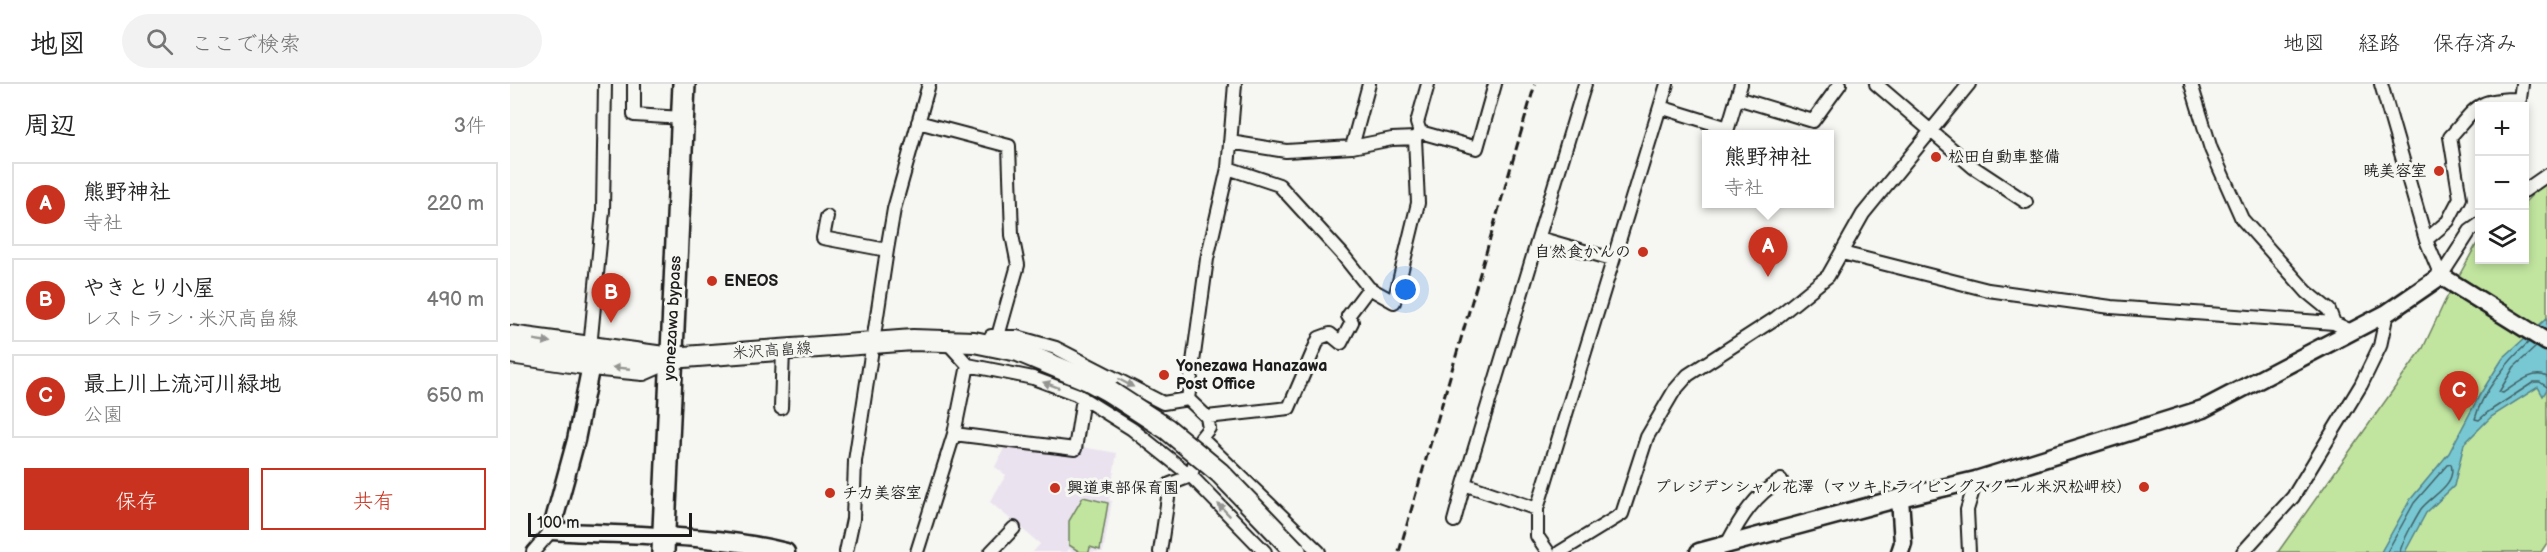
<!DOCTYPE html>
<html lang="ja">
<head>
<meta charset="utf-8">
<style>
  body { margin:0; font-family:"Balsamiq Sans","Klee One",sans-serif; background:#f2f2f2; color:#222 }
  .controls { position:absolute; right:18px; top:18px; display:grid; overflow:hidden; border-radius:0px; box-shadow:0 3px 9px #0003 }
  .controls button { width:54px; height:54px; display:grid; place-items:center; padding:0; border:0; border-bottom:2px solid #e0e0e0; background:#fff; color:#222; font:30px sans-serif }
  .scale { position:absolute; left:18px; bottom:15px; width:164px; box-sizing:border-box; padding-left:6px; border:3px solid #1c1c1c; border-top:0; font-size:16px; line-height:21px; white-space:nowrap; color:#1c1c1c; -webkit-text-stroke:4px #f6f6f2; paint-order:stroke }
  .you { position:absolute; left:896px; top:206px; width:21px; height:21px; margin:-15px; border:4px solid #fff; border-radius:50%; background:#1a73e8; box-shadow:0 0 0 9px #1a73e833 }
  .badge { display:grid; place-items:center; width:39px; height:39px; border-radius:50%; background:#c8321e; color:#fff; font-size:20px; font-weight:700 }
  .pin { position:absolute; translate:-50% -50px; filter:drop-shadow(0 2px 3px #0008) }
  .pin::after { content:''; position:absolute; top:32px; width:21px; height:18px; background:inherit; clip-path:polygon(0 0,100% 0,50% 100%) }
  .popup { position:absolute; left:1192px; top:46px; width:132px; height:78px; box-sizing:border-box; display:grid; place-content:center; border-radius:0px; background:#fff; filter:drop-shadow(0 2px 4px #0005); font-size:20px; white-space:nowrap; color:#767676 }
  .popup b { font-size:22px; color:#222 }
  .popup::after { content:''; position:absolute; left:50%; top:100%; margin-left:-12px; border:12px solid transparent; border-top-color:#fff }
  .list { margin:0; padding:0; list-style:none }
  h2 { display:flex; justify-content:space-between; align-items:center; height:78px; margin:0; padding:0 24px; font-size:26px }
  h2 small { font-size:20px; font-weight:400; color:#767676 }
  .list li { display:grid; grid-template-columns:39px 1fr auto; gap:18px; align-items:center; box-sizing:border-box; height:84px; margin:0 12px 12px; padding:0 12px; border:2px solid #e0e0e0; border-radius:0px }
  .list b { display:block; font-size:22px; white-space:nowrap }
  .list p { margin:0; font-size:20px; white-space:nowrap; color:#767676 }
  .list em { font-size:20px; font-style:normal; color:#767676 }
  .actions { display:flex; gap:12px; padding:18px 24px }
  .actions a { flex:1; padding:14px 0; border:2px solid #c8321e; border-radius:0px; text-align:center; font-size:21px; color:#c8321e }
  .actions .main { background:#c8321e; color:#fff }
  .icon { flex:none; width:33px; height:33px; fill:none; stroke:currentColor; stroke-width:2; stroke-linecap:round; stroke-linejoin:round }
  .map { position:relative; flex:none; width:2037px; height:468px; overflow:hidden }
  header { display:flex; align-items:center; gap:36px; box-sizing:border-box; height:84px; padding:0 30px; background:#fff; border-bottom:2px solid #e0e0e0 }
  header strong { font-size:28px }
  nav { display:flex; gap:33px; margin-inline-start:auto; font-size:21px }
  .search { width:420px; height:54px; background:#f2f2f2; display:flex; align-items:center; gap:15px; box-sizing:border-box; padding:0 21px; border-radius:33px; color:#767676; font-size:22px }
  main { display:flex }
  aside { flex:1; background:#fff }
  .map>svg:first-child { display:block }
</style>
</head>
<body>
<header>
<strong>地図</strong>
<div class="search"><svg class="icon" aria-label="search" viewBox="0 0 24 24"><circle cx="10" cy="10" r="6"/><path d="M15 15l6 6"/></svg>ここで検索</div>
<nav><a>地図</a><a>経路</a><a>保存済み</a></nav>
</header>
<main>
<aside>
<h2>周辺<small>3件</small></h2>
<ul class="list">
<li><span class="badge">A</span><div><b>熊野神社</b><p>寺社</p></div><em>220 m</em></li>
<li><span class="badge">B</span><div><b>やきとり小屋</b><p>レストラン · 米沢高畠線</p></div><em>490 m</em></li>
<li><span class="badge">C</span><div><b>最上川上流河川緑地</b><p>公園</p></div><em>650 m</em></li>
</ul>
<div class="actions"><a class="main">保存</a><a>共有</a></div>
</aside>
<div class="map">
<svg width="2037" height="468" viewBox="0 0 2037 468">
  <rect width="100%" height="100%" fill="#f6f6f2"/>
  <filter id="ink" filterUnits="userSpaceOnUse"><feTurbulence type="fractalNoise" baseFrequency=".0167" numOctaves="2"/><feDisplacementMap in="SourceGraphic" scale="12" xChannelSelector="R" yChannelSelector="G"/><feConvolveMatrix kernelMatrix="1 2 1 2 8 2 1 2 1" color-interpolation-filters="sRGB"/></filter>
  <g filter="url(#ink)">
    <path fill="#eae3ef" d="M496,360l74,12 2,-9 35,6 -8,47 3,1 -9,51h-30l-4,-3 -2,3h-34l7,-8 -50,-42 16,-27 -11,-8z"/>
    <path fill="#c1e59f" stroke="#6e805e" stroke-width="1.5" d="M2037,96v363l-6,9h-263l145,-204 22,-47 31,-56 3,-3 1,18h44l1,-58z
      M573,413l25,6 -8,47 -10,-3 -1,5h-9l-11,-7v-24z"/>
    <path fill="#78c8d3" stroke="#53838a" stroke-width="1.5" d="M2037,234v71l-4,7 -5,-9 -47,30 -27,27 -10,42 -28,27 -21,39h-24l29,-52 39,-47 30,-57 24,-38z"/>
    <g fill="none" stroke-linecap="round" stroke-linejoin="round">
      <path stroke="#416165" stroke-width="1.5" d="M2019,258c-21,19 -47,50 -54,77l4,1 9,-8 46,-30h6l7,5
        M2026,263l-22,20 -15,25 4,1c13,-8 29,-24 44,-16
        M1877,468l27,-49 33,-38 4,-1c6,21 -19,31 -30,45 -5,8 -20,35 -21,43"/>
      <defs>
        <path id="street" d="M124,0v31l49,3
          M1366,0l97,83 53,35
          M1681,0l20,65 31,70 65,73 22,18 5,13
          M1871,0l45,156 15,36
          M1227,14l76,23 27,-37
          M1150,23l68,21 13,-44
          M408,38l91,24 3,89 6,30 -20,71
          M910,48l57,16 18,-64
          M910,48l-3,-9 11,-39
          M720,58l56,9 66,-4 40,-8 23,-1
          M842,63l17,-63
          M718,84l51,17 63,69 27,34 25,14 24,-99 -3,-65 5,-6
          M2014,107l23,-16
          M317,133l-4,21 64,12
          M1029,154l73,21
          M1916,156l22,-19 12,-23 -10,-61c28,-31 26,-38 70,-38l2,-15
          M1332,169l146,37 123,17 223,16 17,8
          M1931,192l29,-45 10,-7
          M481,252l26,1 39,11 107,55 25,-4
          M437,258l21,23 65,13 43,16 56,35 59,47 74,76
          M80,264l13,-137 2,-127
          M678,315l19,-140 21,-91 7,-84
          M271,324l2,-58
          M697,333l82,-9 30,-70 11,-4 11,9 11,-21 -4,-6 21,-28
          M444,350l121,15 8,-51
          M691,354l118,114
          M1027,425l-73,-25 121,-400
          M944,437l10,-37
          M1217,460c13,-25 28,-50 54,-64
          M23,468l18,-21
          M336,468l7,-33 2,-58 32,-211 7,-41 35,-125
          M407,468l37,-118 14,-69
          M481,468l23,-24
          M650,468l10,-68 21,-8 10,-38 8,-10 -2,-11 -19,-18
          M1038,468l-11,-16v-27l130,-425
          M1050,468l62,-38 25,-77 27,-46 14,-16 88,-57 52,-42 35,-62 106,-130
          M1459,468l-2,-42 9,-30
          M1733,468l50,-55 68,-112 19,-39 7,-33"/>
        <path id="secondary" d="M80,268l1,13 -15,75 -25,91c78,5 159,2 235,21
          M1390,414l3,45 -3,9
          M1189,468l201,-54 76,-18 227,-71 184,-96 54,-37 106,66"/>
        <path id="primary" d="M0,252l161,22 242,-18 61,2 44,9 70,29 22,12
          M0,269l81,12 52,5 25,-11"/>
        <path id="highway" d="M153,468l21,-468"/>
      </defs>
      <use href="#street" stroke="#1c1c1c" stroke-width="16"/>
      <use href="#secondary" stroke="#1c1c1c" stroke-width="21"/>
      <use href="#primary" stroke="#1c1c1c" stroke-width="24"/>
      <use href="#highway" stroke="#1c1c1c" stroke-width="26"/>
      <use href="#street" stroke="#f6f6f2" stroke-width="12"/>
      <use href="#secondary" stroke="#f6f6f2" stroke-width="16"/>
      <use href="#primary" stroke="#f6f6f2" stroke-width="20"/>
      <use href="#highway" stroke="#f6f6f2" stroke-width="21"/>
      <path stroke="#1c1c1c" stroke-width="3" stroke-dasharray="9 4.5" stroke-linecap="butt" d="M889,468l136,-468"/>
      <defs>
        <path id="primary-bridge" d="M600,308l57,37 53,44 76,79"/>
      </defs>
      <use href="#primary-bridge" stroke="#1c1c1c" stroke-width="24" stroke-linecap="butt"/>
      <use href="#primary-bridge" stroke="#f6f6f2" stroke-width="20"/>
    </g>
    <defs><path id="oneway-solid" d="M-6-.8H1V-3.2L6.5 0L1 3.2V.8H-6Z" transform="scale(1.5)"/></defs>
    <g fill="#949492">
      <use href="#oneway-solid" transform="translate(32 257) rotate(9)"/>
      <use href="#oneway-solid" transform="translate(111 284) rotate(-175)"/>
      <use href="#oneway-solid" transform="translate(616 299) rotate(28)"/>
      <use href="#oneway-solid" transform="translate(541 301) rotate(-160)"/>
      <use href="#oneway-solid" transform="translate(714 426) rotate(-135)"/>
    </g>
  </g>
  <g fill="#c8321e" stroke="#f6f6f2" stroke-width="2">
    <circle cx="1426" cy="73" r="6"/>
    <circle cx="1929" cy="87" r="6"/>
    <circle cx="1133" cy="168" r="6"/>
    <circle cx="202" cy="197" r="6"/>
    <circle cx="654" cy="291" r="6"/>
    <circle cx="1634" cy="403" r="6"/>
    <circle cx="545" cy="404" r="6"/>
    <circle cx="320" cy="409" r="6"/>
  </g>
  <g text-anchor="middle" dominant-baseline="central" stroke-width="6" stroke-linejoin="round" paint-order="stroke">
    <g font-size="16" font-weight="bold" fill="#1c1c1c" stroke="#f6f6f2" text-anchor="start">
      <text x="1438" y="73">松田自動車整備</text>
      <text x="1917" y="87" text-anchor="end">暁美容室</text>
      <text x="1121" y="168" text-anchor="end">自然食かんの</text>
      <text x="214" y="197">ENEOS</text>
      <text x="666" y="282">Yonezawa Hanazawa<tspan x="666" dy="18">Post Office</tspan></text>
      <text x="1622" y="403" text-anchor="end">プレジデンシャル花澤（マツキドライビングスクール米沢松岬校）</text>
      <text x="557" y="404">興道東部保育園</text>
      <text x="332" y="409">チカ美容室</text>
    </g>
    <g font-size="16" fill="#1c1c1c" stroke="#f6f6f2">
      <text transform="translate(163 234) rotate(-87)">yonezawa bypass</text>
      <text transform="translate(262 267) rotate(-4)">米沢高畠線</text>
    </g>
  </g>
</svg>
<div class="controls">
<button>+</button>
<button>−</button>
<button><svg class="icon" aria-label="layers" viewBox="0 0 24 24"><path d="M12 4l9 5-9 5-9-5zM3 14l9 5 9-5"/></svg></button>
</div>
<div class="scale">100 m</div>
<div class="you"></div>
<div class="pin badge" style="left:1258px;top:193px">A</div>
<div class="popup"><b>熊野神社</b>寺社</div>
<div class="pin badge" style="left:101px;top:239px">B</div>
<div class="pin badge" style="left:1949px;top:337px">C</div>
</div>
</main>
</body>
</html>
